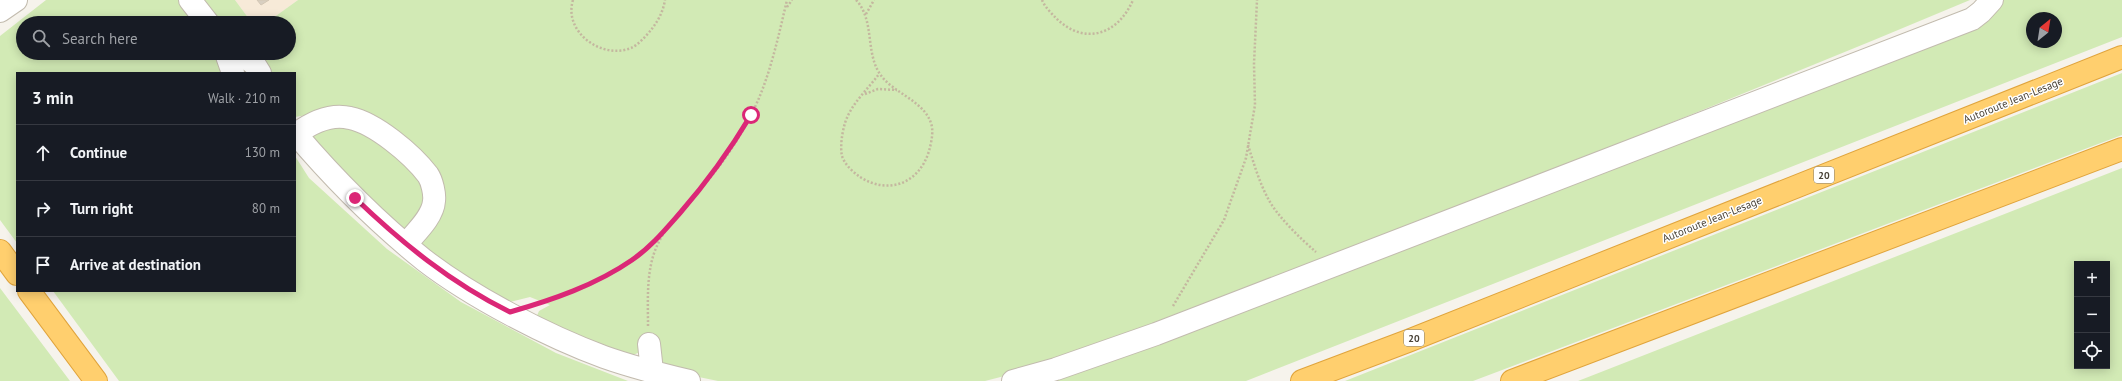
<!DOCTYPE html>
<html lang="en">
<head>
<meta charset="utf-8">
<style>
  body { margin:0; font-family:"PT Sans",sans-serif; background:#242831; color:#f1f3f6 }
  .controls { position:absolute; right:12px; bottom:12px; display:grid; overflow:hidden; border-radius:0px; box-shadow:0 2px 10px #0003 }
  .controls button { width:36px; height:36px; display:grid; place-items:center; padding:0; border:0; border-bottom:1px solid #363941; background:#171b24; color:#f1f3f6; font:20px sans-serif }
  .compass { position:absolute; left:2026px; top:12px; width:36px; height:36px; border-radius:50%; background:#171b24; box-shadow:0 2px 10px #0003; rotate:30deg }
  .stop { position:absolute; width:12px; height:12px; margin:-9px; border:3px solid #db2777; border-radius:50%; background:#fff }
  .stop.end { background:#db2777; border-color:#fff; box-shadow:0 1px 4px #0008 }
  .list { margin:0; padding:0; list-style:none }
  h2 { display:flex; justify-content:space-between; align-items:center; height:52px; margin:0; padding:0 16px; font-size:17px }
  h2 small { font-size:13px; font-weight:400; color:#9ea1a6 }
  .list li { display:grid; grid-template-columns:26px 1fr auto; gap:12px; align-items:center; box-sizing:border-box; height:56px; padding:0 16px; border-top:1px solid #363941 }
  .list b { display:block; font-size:15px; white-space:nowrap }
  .list em { font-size:13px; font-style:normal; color:#9ea1a6 }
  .icon { flex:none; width:22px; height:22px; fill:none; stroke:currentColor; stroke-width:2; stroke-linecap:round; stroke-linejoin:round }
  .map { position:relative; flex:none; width:2122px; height:381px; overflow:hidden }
  .search { position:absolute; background:#171b24; box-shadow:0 2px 10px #0003; left:16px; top:16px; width:280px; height:44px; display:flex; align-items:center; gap:10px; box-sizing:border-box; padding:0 14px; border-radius:22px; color:#9ea1a6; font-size:15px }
  .panel { position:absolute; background:#171b24; box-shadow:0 2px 10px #0003; left:16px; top:72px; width:280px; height:220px; border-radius:0px }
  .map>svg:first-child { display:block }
</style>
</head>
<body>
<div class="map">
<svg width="2122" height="381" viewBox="0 0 2122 381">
  <rect width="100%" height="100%" fill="#f6f3ec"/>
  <path fill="#f7ead8" d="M235,0h63l-32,23h-14z"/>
  <path fill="#d2eab5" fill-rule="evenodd" d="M46,0h137l16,23h-176v30h192l10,20h-208v170l-17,-23v-184z
    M197,0h38l17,23h-38z
    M298,0h1672c-265,111 -531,216 -799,318l-16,4 -7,8 -78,29 -85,22h-267l-48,-10 -12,-15 -18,-4 -9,4 -95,-38 3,-7 11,-6 -20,-8 -20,5 -79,-43 -9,-15 4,-13 8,-11 -20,-74 -90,-34 -29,5v-44h-28l-19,-20h41v-30h-23z
    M2000,0h122v37l-876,344h-191l338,-129zM2032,18h24v24h-24z
    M2122,73v62l-649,246h-128z
    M353,125l43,28 33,41 -15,32 -10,3 -15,-11 -77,-74 1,-9 7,-9z
    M295,156l14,22 78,71 74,53 95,51 72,28h-509l-66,-90h242z
    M2122,168v213h-544zM2077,264h30v102h-30z
    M0,288l70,93h-70z"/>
  <path fill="#d8cfc1" stroke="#d3c7b4" d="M257,0h12l-8,5z"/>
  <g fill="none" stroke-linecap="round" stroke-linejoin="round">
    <defs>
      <path id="minor" d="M190,0l18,23
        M0,11l16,-11
        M226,53l7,20
        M241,53l14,12 5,8
        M295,133c39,46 82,89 129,127 48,37 123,76 180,97 28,10 56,17 85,24
        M296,134c15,-11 34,-21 54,-16 25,5 62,36 78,57 4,6 7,19 6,26 -1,16 -19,32 -28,43
        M649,344l3,27
        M1013,381l43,-12 100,-35 816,-315 9,-7 11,-12"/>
      <path id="highway" d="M0,251l17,23
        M29,291l67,90
        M1302,381l106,-40 714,-284
        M1512,381l610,-232"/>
    </defs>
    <use href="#minor" stroke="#c2bbae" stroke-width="24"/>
    <use href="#highway" stroke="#e0a43c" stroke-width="24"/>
    <path stroke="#c4b79f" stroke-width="2.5" stroke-dasharray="2 2" stroke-linecap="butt" d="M573,0c-10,32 29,60 58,48 7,-3 15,-12 20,-18 7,-9 12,-18 14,-30
      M856,0c19,20 9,52 24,74 13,20 47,27 52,53 1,8 -1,17 -3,24 -10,33 -41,44 -69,26 -7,-5 -15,-12 -18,-21 -2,-9 0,-23 3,-33 6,-19 23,-34 34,-49
      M1042,0c3,7 9,13 14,18 28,28 62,17 77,-18
      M787,7l5,-7
      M866,14l8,-14
      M865,94l13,-5 19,1
      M1248,145c6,19 12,40 22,57 10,17 31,37 46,50
      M535,305c49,-15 96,-38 131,-76
      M1173,306l51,-86 22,-62 9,-53 -1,-41 3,-64
      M648,326c0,-25 -2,-54 8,-78 11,-26 35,-48 53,-69 16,-19 31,-42 42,-64 18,-34 27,-77 36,-115"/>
    <use href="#minor" stroke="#fff" stroke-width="22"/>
    <use href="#highway" stroke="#ffcf6e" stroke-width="22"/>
  </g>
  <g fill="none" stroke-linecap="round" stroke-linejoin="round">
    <path stroke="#db2777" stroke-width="5" d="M355,198c47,45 96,85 155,114 42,-12 86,-27 122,-52 19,-13 33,-30 48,-47 27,-31 50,-63 71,-98"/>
  </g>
  <g text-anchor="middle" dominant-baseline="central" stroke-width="3" stroke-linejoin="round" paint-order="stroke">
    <g fill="#fff" stroke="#817c74" stroke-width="1">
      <rect x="1814" y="167" width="20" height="16" rx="3"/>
      <rect x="1404" y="330" width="20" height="16" rx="3"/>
    </g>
    <g font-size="10" font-weight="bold" fill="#4b4439">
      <text x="1824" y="175">20</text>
      <text x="1414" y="338">20</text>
    </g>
    <g font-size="11" fill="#4b4439" stroke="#fff">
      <text transform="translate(2013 100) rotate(-22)">Autoroute Jean-Lesage</text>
      <text transform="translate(1712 219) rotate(-22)">Autoroute Jean-Lesage</text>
    </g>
  </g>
</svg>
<div class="controls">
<button>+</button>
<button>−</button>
<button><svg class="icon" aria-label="locate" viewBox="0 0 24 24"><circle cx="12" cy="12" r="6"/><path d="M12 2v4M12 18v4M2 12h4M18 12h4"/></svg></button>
</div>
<svg class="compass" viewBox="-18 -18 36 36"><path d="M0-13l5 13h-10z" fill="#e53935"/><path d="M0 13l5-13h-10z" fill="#9ea1a6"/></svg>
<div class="stop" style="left:751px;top:115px"></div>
<div class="stop end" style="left:355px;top:198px"></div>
<div class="search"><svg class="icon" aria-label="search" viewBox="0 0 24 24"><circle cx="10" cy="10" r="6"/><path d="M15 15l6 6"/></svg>Search here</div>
<section class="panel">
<h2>3 min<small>Walk · 210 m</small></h2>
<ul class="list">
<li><svg class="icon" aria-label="ahead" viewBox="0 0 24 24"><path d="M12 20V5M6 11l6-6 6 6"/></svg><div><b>Continue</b></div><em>130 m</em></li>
<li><svg class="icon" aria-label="right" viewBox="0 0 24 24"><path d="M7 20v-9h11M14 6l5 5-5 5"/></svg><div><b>Turn right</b></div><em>80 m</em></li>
<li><svg class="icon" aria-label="arrive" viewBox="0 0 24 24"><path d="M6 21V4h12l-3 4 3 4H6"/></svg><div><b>Arrive at destination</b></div></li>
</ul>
</section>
</div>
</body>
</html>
